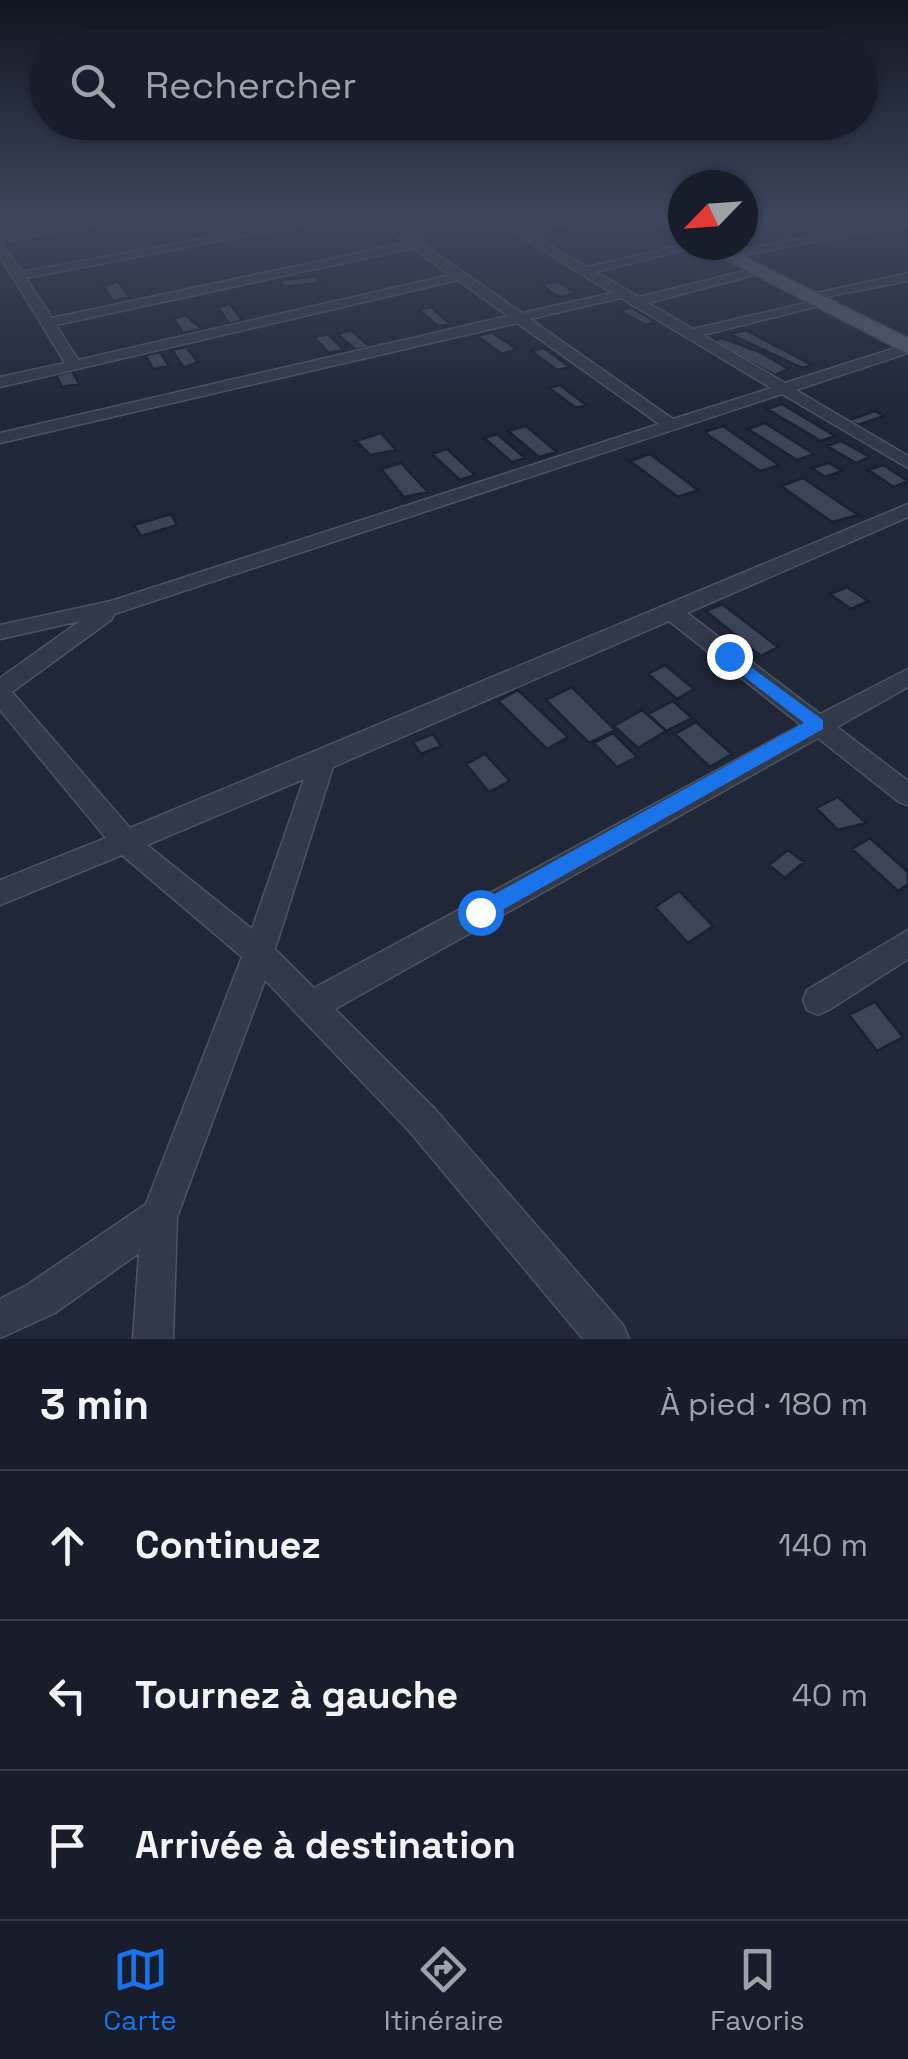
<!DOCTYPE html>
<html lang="fr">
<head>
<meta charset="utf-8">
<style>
  body { margin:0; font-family:"Space Grotesk",sans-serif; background:#202632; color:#f1f3f6 }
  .compass { position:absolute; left:668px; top:170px; width:90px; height:90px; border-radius:50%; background:#171d2a; box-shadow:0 2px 8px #0004; rotate:245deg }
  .stop { position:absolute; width:30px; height:30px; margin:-22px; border:8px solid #1a73e8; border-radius:50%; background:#fff }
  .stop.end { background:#1a73e8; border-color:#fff; box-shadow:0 2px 10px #0008 }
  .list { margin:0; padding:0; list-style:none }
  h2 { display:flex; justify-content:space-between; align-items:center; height:130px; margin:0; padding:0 40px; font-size:42px }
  h2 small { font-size:32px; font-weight:400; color:#9ea2a8 }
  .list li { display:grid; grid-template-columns:65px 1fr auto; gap:30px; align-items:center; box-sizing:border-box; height:150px; padding:0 40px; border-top:2px solid #363b47 }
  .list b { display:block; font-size:38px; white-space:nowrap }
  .list em { font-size:32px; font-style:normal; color:#9ea2a8 }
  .icon { flex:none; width:55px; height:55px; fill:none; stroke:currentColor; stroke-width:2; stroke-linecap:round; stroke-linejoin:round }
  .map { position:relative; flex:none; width:908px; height:1339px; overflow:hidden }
  .search { position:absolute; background:#171d2a; box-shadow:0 2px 8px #0004; left:30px; right:30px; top:30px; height:110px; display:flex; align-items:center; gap:25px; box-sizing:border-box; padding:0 35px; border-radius:55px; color:#9ea2a8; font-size:38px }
  .sheet { height:580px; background:#171d2a }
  nav { display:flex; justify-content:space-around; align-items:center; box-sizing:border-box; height:140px; border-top:2px solid #363b47; background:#171d2a; font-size:28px; color:#9ea2a8 }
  nav a { display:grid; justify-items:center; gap:5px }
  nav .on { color:#1a73e8 }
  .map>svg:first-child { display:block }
</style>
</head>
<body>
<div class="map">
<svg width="908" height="1339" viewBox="0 0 908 1339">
  <rect width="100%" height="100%" fill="#1f2738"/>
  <path fill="#3a4558" stroke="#1a212f" stroke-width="2.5" d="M317,276l3,7 -37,4 -3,-7z
    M118,281l12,16 -17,4 -10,-15z
    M557,281l19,12 -17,4 -18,-12z
    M230,304l12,16 -13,4 -11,-17z
    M431,307l19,17 -12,2 -19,-16z
    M632,308l24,14 -10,3 -28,-15z
    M186,315l16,14 -19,4 -10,-15z
    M351,330l19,17 -14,3 -19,-16z
    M746,330l66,35 -10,3 -72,-34z
    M491,332l26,17 -15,5 -25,-18z
    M328,334l16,16 -15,3 -15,-16z
    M722,338l40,15 26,16 -13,6 -64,-34z
    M186,347l12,15 -14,6 -12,-18z
    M544,348l26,19 -13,3 -26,-19z
    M160,352l9,14 -16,3 -8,-14z
    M72,371l7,13 -17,3 -6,-12z
    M560,385l26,20 -10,3 -27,-20z
    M782,404l53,32 -14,5 -54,-32z
    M875,411l9,5 -26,9 -9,-5z
    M765,423l49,31 -17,6 -49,-31z
    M526,426l31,26 -18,5 -31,-26z
    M723,426l56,39 -19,6 -56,-39z
    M381,433l15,17 -26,5 -14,-14z
    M497,434l28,24 -13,4 -28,-24z
    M841,441l29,16 -14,6 -29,-17z
    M447,449l28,26 -15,5 -28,-26z
    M650,454l48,36 -20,7 -48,-36z
    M401,463l27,29 -24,5 -23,-28z
    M829,463l13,8 -17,6 -13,-9z
    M883,465l25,16 -14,6 -26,-17z
    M803,478l55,37 -26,7 -51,-36z
    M171,514l6,11 -36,11 -7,-11z
    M847,587l21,14 -17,8 -21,-15z
    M722,604l56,43 -17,9 -55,-45z
    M665,665l29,24 -17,10 -29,-25z
    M572,687l43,43 -26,13 -43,-43z
    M518,690l50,47 -21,12 -49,-48z
    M673,701l19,17 -26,13 -18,-17z
    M642,710l24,21 -28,17 -24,-22z
    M696,722l36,32 -22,13 -35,-33z
    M613,733l24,24 -20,10 -23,-24z
    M433,734l8,12 -20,8 -8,-12z
    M485,754l25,27 -21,11 -23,-28z
    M838,797l28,26 -28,7 -22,-22z
    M870,838l38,34v12l-10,7 -46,-42z
    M788,850l16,12 -19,16 -16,-13z
    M679,891l34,35 -25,17 -33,-36z
    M875,1002l28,35 -26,14 -28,-36z"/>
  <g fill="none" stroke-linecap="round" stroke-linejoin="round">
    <defs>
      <path id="street" d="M96,220h24l-120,22 22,30 283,-52h22l-301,58 26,40 353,-75 -29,-23h12l134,93 90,-20 -118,-73h12l12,6 69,-6 -60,12 60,35 96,-22h20l-107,27 43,25 122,-30v6l-113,30 45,26 130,-30v6l-120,30 82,48 123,-39v9l-112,37 112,66v12l-126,-74 -668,220 -3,6 -99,72 118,136 778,-324v13l-221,96 133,101 88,-45v18l-71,40 71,54v24l-9,-3 -81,-64 -483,271 99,99 189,217 6,14h-46l-173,-207 -145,-152 -88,237 -4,122h-40l6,-86 -84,60 -55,25v-39l27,-14 119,-81 96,-247 -120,-102 -122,50v-25l106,-42 -106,-128v-32l80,-57 -80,18v-14l111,-24 548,-177 -142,-101 -517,120v-10l508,-117 -50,-36 -458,107v-10l65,-14 -65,-107v-20zM413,248l37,27 -372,85 -22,-35zM621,298l150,90 -98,31 -143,-100zM669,621l132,104 -487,263 -39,-39 58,-182zM304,779l-52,150 -105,-84z
        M902,220h6v5l-173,31 -6,-4z
        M908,273v8l-89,17 -7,-4z
        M908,930v29l-79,51 -11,5 -11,-5 -4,-10 4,-10z"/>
      <path id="primary" d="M648,220h22l13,6v12z
        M697,245h23l188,93v16z"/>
    </defs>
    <use href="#street" stroke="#4d5463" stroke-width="3"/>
    <use href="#primary" stroke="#3c4352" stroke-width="3"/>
    <use href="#street" fill="#323948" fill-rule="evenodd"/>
    <use href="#primary" fill="#505869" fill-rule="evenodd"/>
  </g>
  <linearGradient id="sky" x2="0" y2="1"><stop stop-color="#11151f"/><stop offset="0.54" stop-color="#3c475e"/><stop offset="1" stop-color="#3c475e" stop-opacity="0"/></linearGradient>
  <rect width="908" height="407" fill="url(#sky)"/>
  <path fill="#1a73e8" d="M729,651l94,69v9l-335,189h-15l-3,-6 3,-6 331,-183 -81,-63v-8z"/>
</svg>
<svg class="compass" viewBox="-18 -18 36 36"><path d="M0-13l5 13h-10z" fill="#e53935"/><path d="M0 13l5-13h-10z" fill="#9ea2a8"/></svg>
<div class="stop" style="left:480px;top:912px"></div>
<div class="stop end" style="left:729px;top:656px"></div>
<div class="search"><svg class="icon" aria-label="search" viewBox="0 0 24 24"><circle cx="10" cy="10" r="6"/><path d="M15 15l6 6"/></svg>Rechercher</div>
</div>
<section class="sheet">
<h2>3 min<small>À pied · 180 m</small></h2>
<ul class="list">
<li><svg class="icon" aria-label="ahead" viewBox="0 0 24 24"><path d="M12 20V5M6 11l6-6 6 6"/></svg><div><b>Continuez</b></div><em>140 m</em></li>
<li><svg class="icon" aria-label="left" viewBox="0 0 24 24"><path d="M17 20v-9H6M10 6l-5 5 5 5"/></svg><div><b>Tournez à gauche</b></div><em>40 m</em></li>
<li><svg class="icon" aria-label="arrive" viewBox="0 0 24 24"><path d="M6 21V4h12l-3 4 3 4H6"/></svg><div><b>Arrivée à destination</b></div></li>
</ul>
</section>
<nav>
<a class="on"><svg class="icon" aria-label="map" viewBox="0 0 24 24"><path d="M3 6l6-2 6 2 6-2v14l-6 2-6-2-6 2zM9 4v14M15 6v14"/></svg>Carte</a>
<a><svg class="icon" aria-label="directions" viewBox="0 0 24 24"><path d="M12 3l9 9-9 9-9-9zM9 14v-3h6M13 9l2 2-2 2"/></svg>Itinéraire</a>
<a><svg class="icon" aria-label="saved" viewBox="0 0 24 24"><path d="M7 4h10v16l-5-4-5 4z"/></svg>Favoris</a>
</nav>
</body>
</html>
